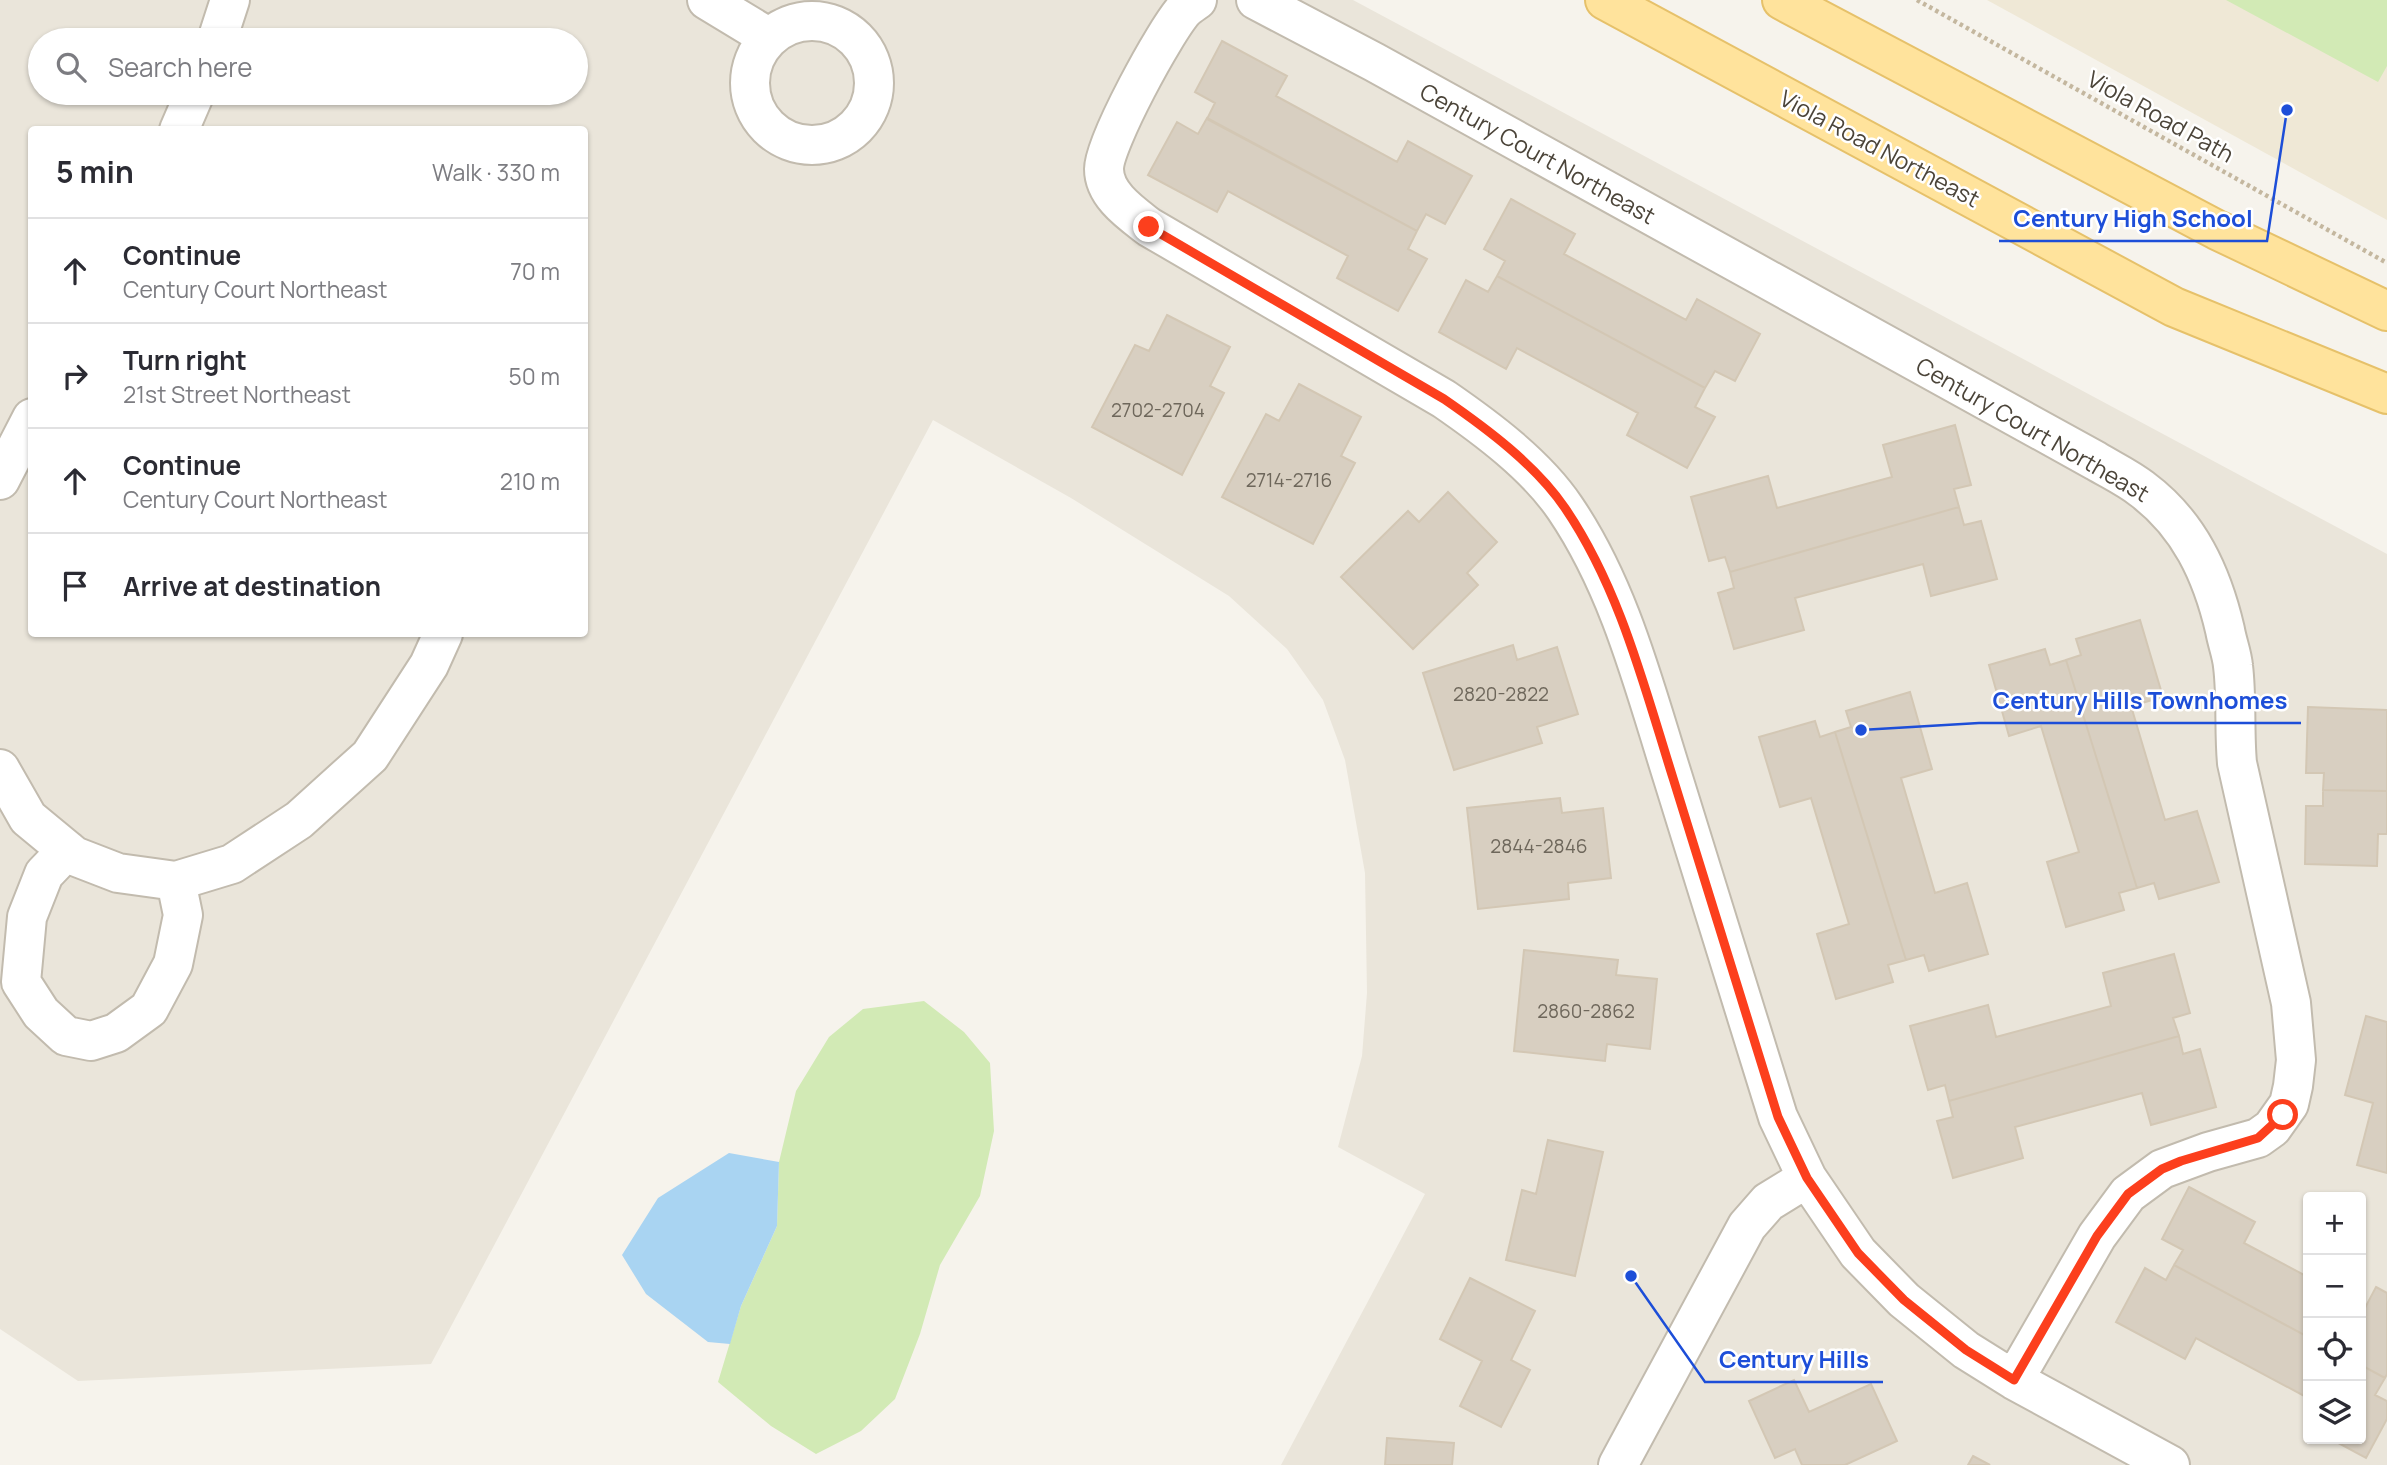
<!DOCTYPE html>
<html lang="en">
<head>
<meta charset="utf-8">
<style>
  body { margin:0; font-family:Manrope,sans-serif; background:#f2f2f3; color:#2b2b33 }
  .controls { position:absolute; right:21px; bottom:21px; display:grid; overflow:hidden; border-radius:7px; box-shadow:0 2px 5px #0004 }
  .controls button { width:63px; height:63px; display:grid; place-items:center; padding:0; border:0; border-bottom:2px solid #e1e1e2; background:#fff; color:#2b2b33; font:35px sans-serif }
  .stop { position:absolute; width:21px; height:21px; margin:-16px; border:5px solid #fc3f1d; border-radius:50%; background:#fff }
  .stop.end { background:#fc3f1d; border-color:#fff; box-shadow:0 2px 7px #0008 }
  .list { margin:0; padding:0; list-style:none }
  h2 { display:flex; justify-content:space-between; align-items:center; height:91px; margin:0; padding:0 28px; font-size:30px }
  h2 small { font-size:23px; font-weight:400; color:#7c7c81 }
  .list li { display:grid; grid-template-columns:46px 1fr auto; gap:21px; align-items:center; box-sizing:border-box; height:105px; padding:0 28px; border-top:2px solid #e1e1e2 }
  .list b { display:block; font-size:26px; white-space:nowrap }
  .list p { margin:0; font-size:23px; white-space:nowrap; color:#7c7c81 }
  .list em { font-size:23px; font-style:normal; color:#7c7c81 }
  .icon { flex:none; width:38px; height:38px; fill:none; stroke:currentColor; stroke-width:2; stroke-linecap:round; stroke-linejoin:round }
  .map { position:relative; flex:none; width:2387px; height:1465px; overflow:hidden }
  .search { position:absolute; background:#fff; box-shadow:0 2px 5px #0004; left:28px; top:28px; width:560px; height:77px; display:flex; align-items:center; gap:18px; box-sizing:border-box; padding:0 24px; border-radius:38px; color:#7c7c81; font-size:26px }
  .panel { position:absolute; background:#fff; box-shadow:0 2px 5px #0004; left:28px; top:126px; width:560px; height:511px; border-radius:7px }
  .map>svg:first-child { display:block }
</style>
</head>
<body>
<div class="map">
<svg width="2387" height="1465" viewBox="0 0 2387 1465">
  <rect width="100%" height="100%" fill="#f6f3ec"/>
  <path fill="#eae5da" fill-rule="evenodd" d="M0,0h1353l1034,554v911h-1106l144,-271 -87,-47 24,-91 5,-63 -2,-120 -20,-113 -22,-60 -36,-51 -58,-53 -158,-98 -138,-78 -502,944 -353,17 -78,-52zM40,40h536v53h-536zM32,130h552v504h-552zM2308,1197h53v242h-53z"/>
  <path fill="#efe8d6" d="M1987,0h400v220z"/>
  <path fill="#d2eab5" d="M2226,0h161v66l-9,16z
    M924,1001l40,31 26,31 4,68 -14,65 -40,69 -20,69 -25,65 -34,32 -45,23 -45,-28 -53,-44 23,-76 36,-80 2,-64 17,-71 33,-54 34,-28z"/>
  <path fill="#a9d4f2" d="M729,1153l50,9 -2,64 -36,80 -11,38 -22,-2 -62,-48 -24,-39 36,-57z"/>
  <path fill="#d8cfc1" stroke="#d3c7b4" stroke-width="2" d="M1222,41l65,35 -11,20 121,66 11,-21 64,35 -27,48 -19,-10 -9,17 -210,-112 8,-16 -20,-11z
    M1207,118l210,113 -9,18 19,10 -29,52 -61,-33 11,-22 -120,-65 -11,21 -69,-37 29,-53 21,12z
    M1511,199l64,35 -11,20 122,66 11,-21 63,35 -25,47 -20,-10 -10,17 -208,-112 8,-15 -21,-12z
    M1497,276l208,112 -10,19 20,10 -28,51 -60,-33 11,-22 -121,-65 -11,21 -67,-37 27,-52 22,12z
    M1167,315l63,32 -20,39 14,7 -42,82 -90,-48 43,-82 14,6z
    M1299,384l62,33 -20,39 14,7 -42,81 -91,-47 44,-83 13,7z
    M1955,425l16,60 -17,4 5,18 -229,65 -5,-15 -16,4 -18,-64 77,-21 9,32 115,-31 -9,-32z
    M1448,492l49,50 -30,31 11,12 -65,64 -72,-72 67,-66 11,11z
    M1959,507l5,18 17,-4 16,58 -66,17 -8,-32 -128,34 9,32 -70,19 -16,-56 16,-5 -4,-16z
    M2140,620l23,77 -32,9 34,114 32,-9 22,71 -60,17 -5,-16 -17,5 -71,-228 15,-5 -5,-16z
    M1513,645l4,15 40,-13 21,67 -41,13 5,16 -88,27 -31,-97z
    M2045,649l5,16 16,-5 71,228 -18,5 5,17 -58,17 -19,-65 32,-10 -38,-126 -32,10 -20,-71z
    M1910,692l22,77 -31,9 34,115 32,-10 21,71 -59,17 -5,-16 -18,5 -71,-228 16,-5 -5,-16z
    M2308,707l79,3v81l-64,-1 1,-17h-18z
    M1815,721l5,16 15,-5 71,228 -18,5 5,17 -57,17 -19,-65 32,-10 -38,-126 -31,9 -21,-70z
    M2323,790l64,1v43h-9l-1,32 -72,-2 1,-58h17z
    M1560,798l2,15 41,-5 8,70 -43,5 1,16 -91,10 -11,-101z
    M1524,950l94,10 -2,15 41,4 -7,70 -43,-5 -2,17 -91,-10z
    M2174,954l16,59 -17,5 6,18 -230,65 -4,-16 -17,5 -18,-64 78,-21 8,32 115,-31 -8,-33z
    M2366,1016l21,6v151l-30,-8 16,-62 -28,-8z
    M2179,1036l4,18 17,-5 16,58 -65,18 -9,-32 -127,34 8,31 -70,20 -16,-57 16,-4 -4,-16z
    M1548,1140l55,12 -28,124 -69,-16 16,-70 14,4z
    M2189,1187l66,35 -11,21 64,34v60l-134,-72 9,-15 -21,-11z
    M2174,1265l134,72v61l-112,-60 -11,21 -69,-37 29,-54 21,12z
    M1470,1278l65,33 -24,49 19,10 -29,57 -41,-21 22,-45 -42,-22z
    M2376,1287l11,6v81l-2,4 -24,-13v-59l4,2z
    M2361,1365l24,13 -10,17 12,6v18l-21,39 -35,-19h30z
    M1794,1380l15,32 62,-28 26,57 -52,24h-43l-7,-16 -20,9 -26,-57z
    M1387,1438l67,5 -2,22h-67z
    M1973,1456l17,9h-22z"/>
  <g fill="none" stroke-linecap="round" stroke-linejoin="round">
    <defs>
      <path id="minor" d="M707,0l61,37
        M1197,0c-4,3 -9,6 -13,10 -19,21 -80,133 -80,159 0,26 27,44 45,58l295,172c42,29 92,66 121,109 55,81 79,178 108,270 35,113 70,226 105,339l29,61 51,75 46,47 62,50 48,30 156,85
        M1256,0l118,62 722,399c15,9 32,17 46,28 47,35 70,85 83,141 2,12 7,24 8,36 4,32 1,65 4,97l54,240 5,57 -3,26 -4,18 -17,24 -14,10 -50,14 -46,17 -34,25 -31,42 -83,144
        M750 83a62 62 0 1 1 124 0a62 62 0 1 1-124 0Z
        M217,40l13,-40
        M179,130l16,-37
        M0,480l32,-62
        M0,769l28,49 46,38 44,17 58,8 56,-17 67,-44 71,-64 59,-91 14,-31
        M67,850l-23,24 -17,43 -6,65 20,31 25,23 25,5 25,-8 33,-24 24,-45 10,-49 -7,-34
        M1618,1465l129,-239 21,-24 39,-24"/>
      <path id="major" d="M1605,0l569,307 213,87
        M1782,0l435,230 170,81"/>
    </defs>
    <use href="#minor" stroke="#c2bbae" stroke-width="42"/>
    <use href="#major" stroke="#e6c16a" stroke-width="42"/>
    <path stroke="#c4b79f" stroke-width="4.5" stroke-dasharray="3.5 3.5" stroke-linecap="butt" d="M1917,0l470,263"/>
    <use href="#minor" stroke="#fff" stroke-width="38"/>
    <use href="#major" stroke="#ffe39c" stroke-width="38"/>
  </g>
  <g fill="none" stroke-linecap="round" stroke-linejoin="round">
    <path stroke="#fc3f1d" stroke-width="9" d="M1149,227l295,172c42,29 92,66 121,109 55,81 79,178 108,270 35,113 70,226 105,339l29,61 51,75 46,47 62,50 48,30 83,-144 31,-42 34,-25 19,-8 77,-23 25,-23"/>
  </g>
  <g text-anchor="middle" dominant-baseline="central" stroke-width="5" stroke-linejoin="round" paint-order="stroke">
    <g font-size="19" fill="#6e675b">
      <text x="1158" y="410">2702-2704</text>
      <text x="1289" y="480">2714-2716</text>
      <text x="1501" y="694">2820-2822</text>
      <text x="1539" y="846">2844-2846</text>
      <text x="1586" y="1011">2860-2862</text>
    </g>
    <g font-size="23" fill="#4b4439" stroke="#fff">
      <text transform="translate(2161 116) rotate(29)">Viola Road Path</text>
      <text transform="translate(1880 148) rotate(28)">Viola Road Northeast</text>
      <text transform="translate(1538 153) rotate(29)">Century Court Northeast</text>
      <text transform="translate(2033 429) rotate(30)">Century Court Northeast</text>
    </g>
  </g>
  <path fill="none" stroke="#1d4ed8" stroke-width="2.5" d="M2287 110L2267 241H1999M1861 730L1979 723H2301M1631 1276L1705 1382H1883"/>
  <g fill="#1d4ed8" stroke="#fff" stroke-width="2.5">
    <circle cx="2287" cy="110" r="7"/>
    <circle cx="1861" cy="730" r="7"/>
    <circle cx="1631" cy="1276" r="7"/>
  </g>
  <g font-size="24" text-anchor="middle" font-weight="bold" fill="#1d4ed8" stroke="#fff" stroke-width="5" stroke-linejoin="round" paint-order="stroke">
    <text x="2133" y="227">Century High School</text>
    <text x="2140" y="709">Century Hills Townhomes</text>
    <text x="1794" y="1368">Century Hills</text>
  </g>
</svg>
<div class="controls">
<button>+</button>
<button>−</button>
<button><svg class="icon" aria-label="locate" viewBox="0 0 24 24"><circle cx="12" cy="12" r="6"/><path d="M12 2v4M12 18v4M2 12h4M18 12h4"/></svg></button>
<button><svg class="icon" aria-label="layers" viewBox="0 0 24 24"><path d="M12 4l9 5-9 5-9-5zM3 14l9 5 9-5"/></svg></button>
</div>
<div class="stop" style="left:2283px;top:1115px"></div>
<div class="stop end" style="left:1149px;top:227px"></div>
<div class="search"><svg class="icon" aria-label="search" viewBox="0 0 24 24"><circle cx="10" cy="10" r="6"/><path d="M15 15l6 6"/></svg>Search here</div>
<section class="panel">
<h2>5 min<small>Walk · 330 m</small></h2>
<ul class="list">
<li><svg class="icon" aria-label="ahead" viewBox="0 0 24 24"><path d="M12 20V5M6 11l6-6 6 6"/></svg><div><b>Continue</b><p>Century Court Northeast</p></div><em>70 m</em></li>
<li><svg class="icon" aria-label="right" viewBox="0 0 24 24"><path d="M7 20v-9h11M14 6l5 5-5 5"/></svg><div><b>Turn right</b><p>21st Street Northeast</p></div><em>50 m</em></li>
<li><svg class="icon" aria-label="ahead" viewBox="0 0 24 24"><path d="M12 20V5M6 11l6-6 6 6"/></svg><div><b>Continue</b><p>Century Court Northeast</p></div><em>210 m</em></li>
<li><svg class="icon" aria-label="arrive" viewBox="0 0 24 24"><path d="M6 21V4h12l-3 4 3 4H6"/></svg><div><b>Arrive at destination</b></div></li>
</ul>
</section>
</div>
</body>
</html>
